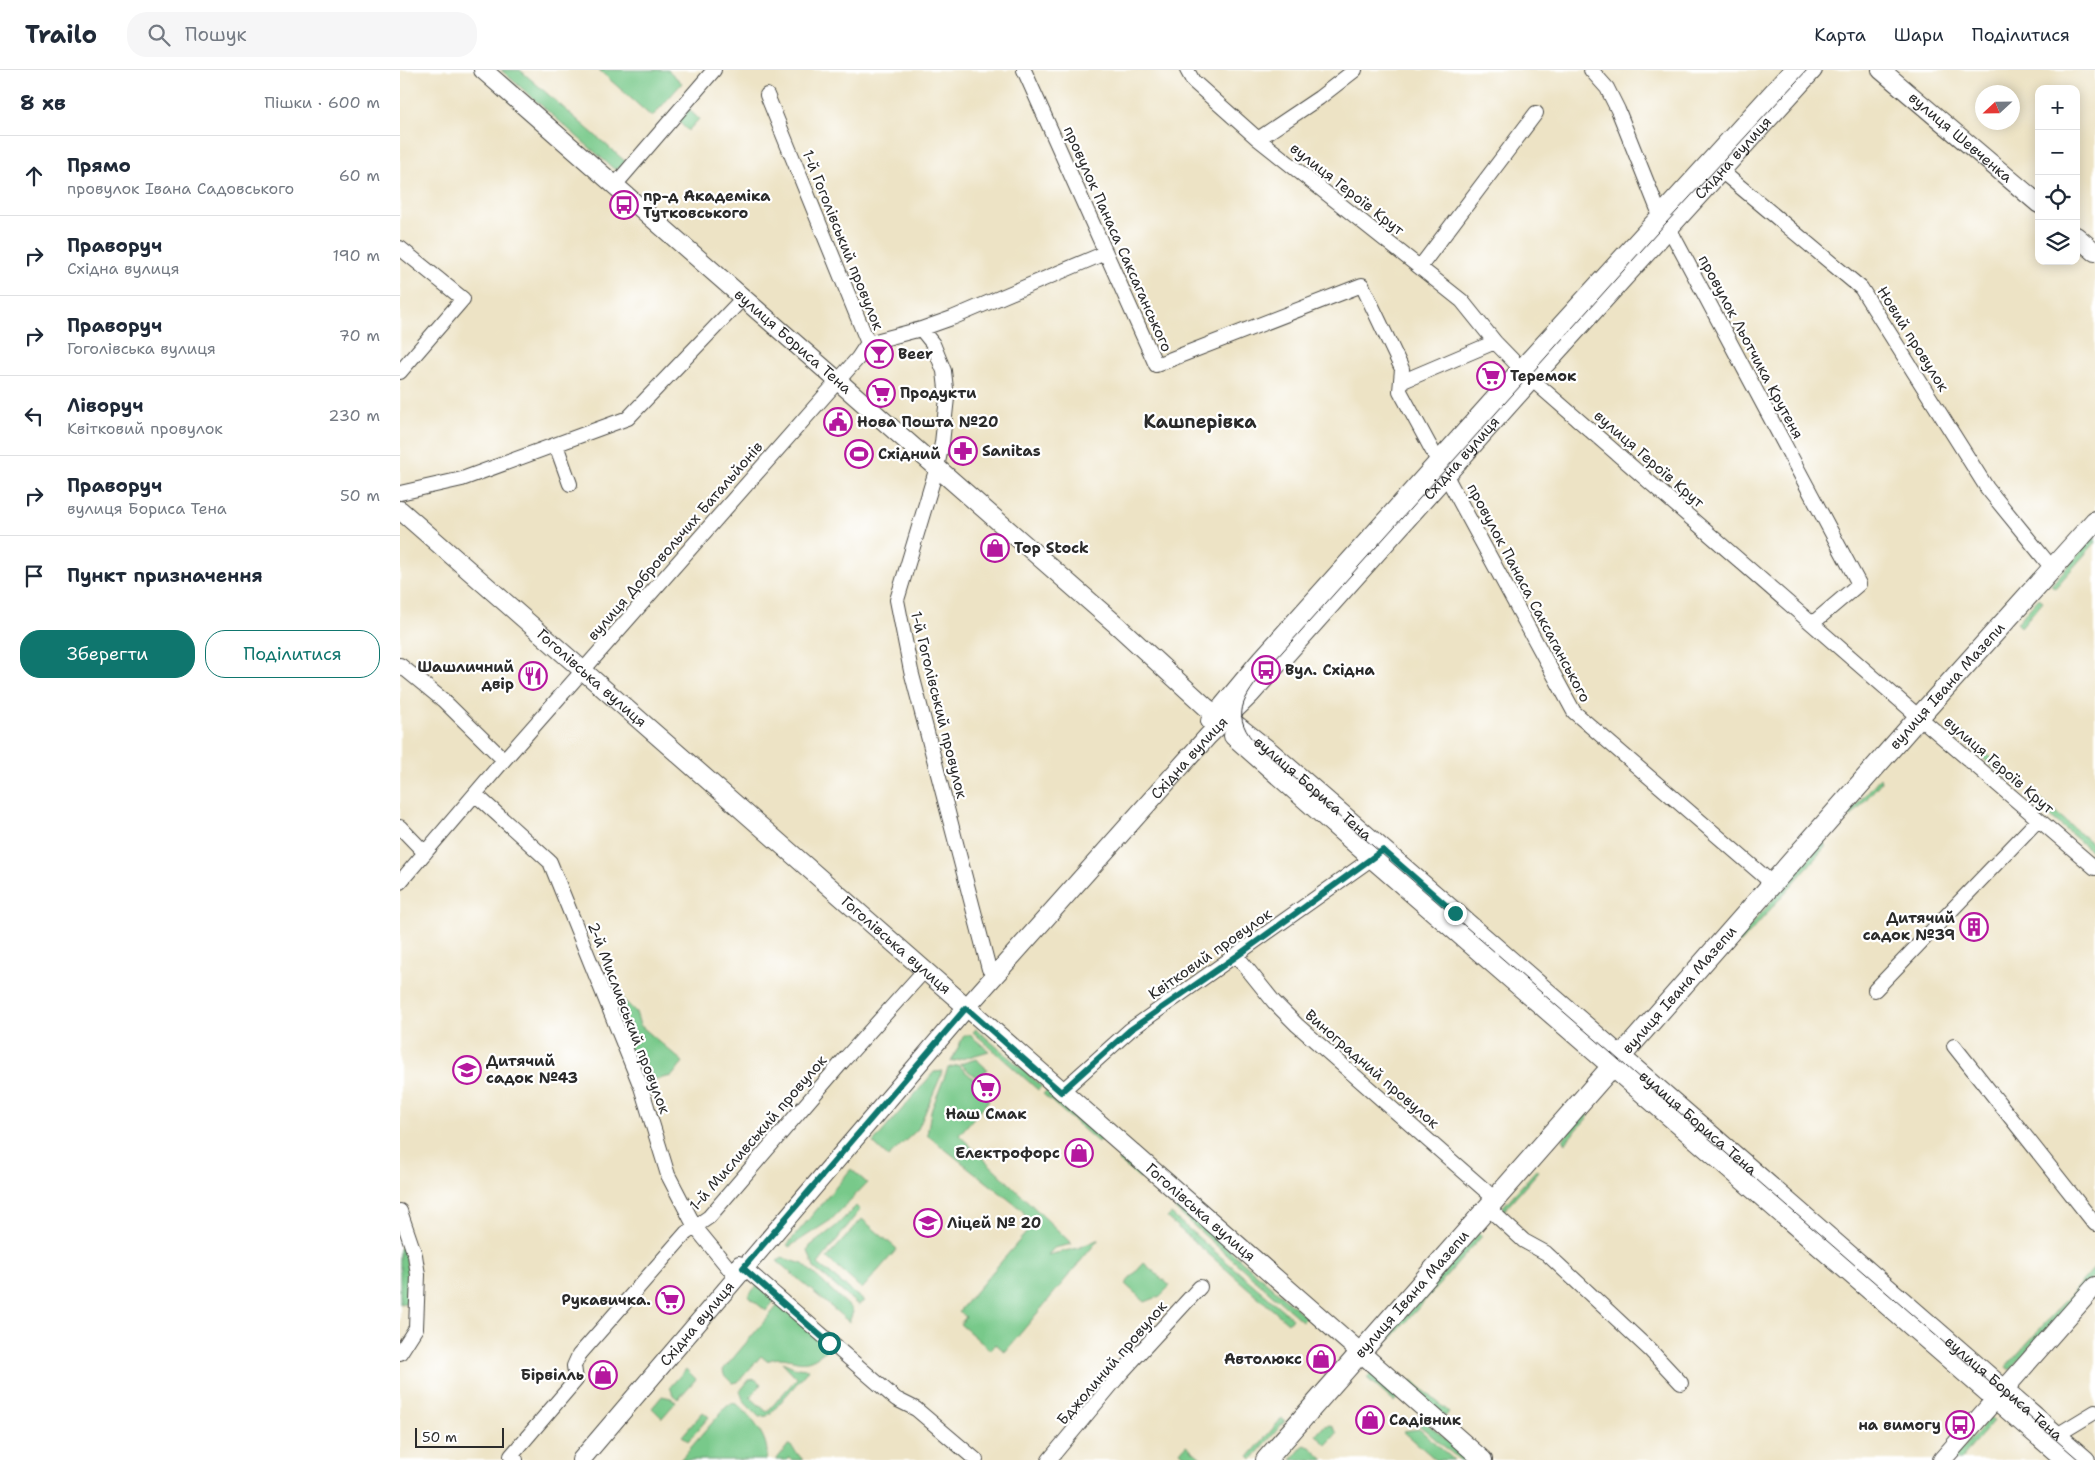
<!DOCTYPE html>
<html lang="uk">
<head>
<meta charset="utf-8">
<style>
  body { margin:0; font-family:"Shantell Sans",sans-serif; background:#f6f6f7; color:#1f2937 }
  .controls { position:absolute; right:15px; top:15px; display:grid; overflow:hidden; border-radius:10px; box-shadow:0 2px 12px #0003 }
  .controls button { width:45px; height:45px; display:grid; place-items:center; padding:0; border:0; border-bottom:1px solid #e0e1e3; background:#fff; color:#1f2937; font:25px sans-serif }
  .compass { position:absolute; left:1575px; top:15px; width:45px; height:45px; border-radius:50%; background:#fff; box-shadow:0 2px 12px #0003; rotate:248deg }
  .scale { position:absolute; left:15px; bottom:12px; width:89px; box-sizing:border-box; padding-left:5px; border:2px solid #2b2b2b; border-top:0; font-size:14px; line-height:18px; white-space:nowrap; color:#2b2b2b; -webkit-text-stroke:4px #fff; paint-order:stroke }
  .stop { position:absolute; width:15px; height:15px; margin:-11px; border:4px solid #0f766e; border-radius:50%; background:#fff }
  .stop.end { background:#0f766e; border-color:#fff; box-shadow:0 1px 5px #0008 }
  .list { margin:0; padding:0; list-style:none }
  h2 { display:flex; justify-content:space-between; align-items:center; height:65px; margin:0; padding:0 20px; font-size:21px }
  h2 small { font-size:16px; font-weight:400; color:#747a83 }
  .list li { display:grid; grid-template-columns:32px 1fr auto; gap:15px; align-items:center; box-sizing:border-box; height:80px; padding:0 20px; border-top:1px solid #e0e1e3 }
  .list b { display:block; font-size:19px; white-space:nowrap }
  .list p { margin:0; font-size:16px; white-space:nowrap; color:#747a83 }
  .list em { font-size:16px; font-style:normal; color:#747a83 }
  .actions { display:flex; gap:10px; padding:15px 20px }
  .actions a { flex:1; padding:11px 0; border:1px solid #0f766e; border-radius:20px; text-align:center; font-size:18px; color:#0f766e }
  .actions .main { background:#0f766e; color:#fff }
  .icon { flex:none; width:28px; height:28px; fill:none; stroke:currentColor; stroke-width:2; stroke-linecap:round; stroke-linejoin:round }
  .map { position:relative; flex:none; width:1695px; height:1390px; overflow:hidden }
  header { display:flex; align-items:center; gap:30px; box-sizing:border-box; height:70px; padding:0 25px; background:#fff; border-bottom:1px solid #e0e1e3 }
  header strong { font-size:24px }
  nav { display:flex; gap:28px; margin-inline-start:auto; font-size:18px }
  .search { width:350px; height:45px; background:#f6f6f7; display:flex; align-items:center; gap:12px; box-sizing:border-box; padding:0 18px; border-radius:20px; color:#747a83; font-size:19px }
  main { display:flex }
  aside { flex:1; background:#fff }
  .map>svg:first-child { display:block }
</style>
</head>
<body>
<header>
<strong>Trailo</strong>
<div class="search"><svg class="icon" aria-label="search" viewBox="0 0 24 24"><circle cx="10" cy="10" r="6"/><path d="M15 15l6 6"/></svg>Пошук</div>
<nav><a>Карта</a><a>Шари</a><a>Поділитися</a></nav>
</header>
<main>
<aside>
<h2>8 хв<small>Пішки · 600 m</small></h2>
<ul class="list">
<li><svg class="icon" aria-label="ahead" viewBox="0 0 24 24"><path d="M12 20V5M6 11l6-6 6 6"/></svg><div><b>Прямо</b><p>провулок Івана Садовського</p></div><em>60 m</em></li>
<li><svg class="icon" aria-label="right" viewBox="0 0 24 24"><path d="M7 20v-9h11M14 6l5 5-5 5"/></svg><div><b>Праворуч</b><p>Східна вулиця</p></div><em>190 m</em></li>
<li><svg class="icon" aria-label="right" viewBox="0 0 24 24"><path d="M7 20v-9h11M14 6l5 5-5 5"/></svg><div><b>Праворуч</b><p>Гоголівська вулиця</p></div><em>70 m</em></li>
<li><svg class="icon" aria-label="left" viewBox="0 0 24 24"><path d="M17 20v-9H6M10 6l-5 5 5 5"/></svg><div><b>Ліворуч</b><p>Квітковий провулок</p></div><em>230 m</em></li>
<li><svg class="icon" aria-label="right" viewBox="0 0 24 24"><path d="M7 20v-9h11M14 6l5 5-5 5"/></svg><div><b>Праворуч</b><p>вулиця Бориса Тена</p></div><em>50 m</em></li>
<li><svg class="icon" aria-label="arrive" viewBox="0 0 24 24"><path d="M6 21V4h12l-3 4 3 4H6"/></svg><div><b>Пункт призначення</b></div></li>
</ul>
<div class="actions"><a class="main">Зберегти</a><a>Поділитися</a></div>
</aside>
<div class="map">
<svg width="1695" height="1390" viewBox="0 0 1695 1390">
  <rect width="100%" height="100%" fill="#fff"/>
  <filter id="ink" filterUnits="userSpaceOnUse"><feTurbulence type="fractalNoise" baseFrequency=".02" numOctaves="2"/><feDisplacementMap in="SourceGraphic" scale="10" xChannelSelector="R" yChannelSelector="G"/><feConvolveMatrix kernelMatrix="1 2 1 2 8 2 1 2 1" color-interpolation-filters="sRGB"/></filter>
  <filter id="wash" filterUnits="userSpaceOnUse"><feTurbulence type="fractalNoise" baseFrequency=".0096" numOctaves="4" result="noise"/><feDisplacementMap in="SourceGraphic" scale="20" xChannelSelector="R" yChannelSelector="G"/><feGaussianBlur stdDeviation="1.12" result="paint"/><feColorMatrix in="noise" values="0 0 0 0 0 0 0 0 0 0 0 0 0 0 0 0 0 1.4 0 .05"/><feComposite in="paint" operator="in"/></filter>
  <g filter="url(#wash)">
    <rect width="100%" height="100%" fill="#ede3c5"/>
    <path fill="#78c98a" stroke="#527a5a" d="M101,0h19l106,92 -8,7h-4z
      M199,0h69l14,13 -30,34z
      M287,38l12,11 -11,12 -11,-11z
      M1695,466v7l-40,45 -4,-3z
      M1639,528l4,3 -22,26 -4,-4z
      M1555,656l54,47 -3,5 -55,-47z
      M1480,708l1,4 -30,35 -3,-3z
      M1640,729l55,47 -4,5 -55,-47z
      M1424,771l2,5 -86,98 -3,-3z
      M211,917l25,25 4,13 43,37 -11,14 -29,6 -37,-91z
      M576,959l66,57 -4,4 -65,-58z
      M564,965h6l19,16 -38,11z
      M576,989l11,10 -9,10 -18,-15z
      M558,995l18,16 -3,5 16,14 -30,35 113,109 -18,4 -6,7 30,-7 21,-9 -94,113 -9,-8 -6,6 -30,-26 6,-7 -7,-6 72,-84 -9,-17 -95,-75 4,-24 17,-43z
      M543,1001l-25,58 -30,28 -15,-14 61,-71z
      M647,1020l55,48 -4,4 -55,-48z
      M1187,1041l2,5 -24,27 -3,-3z
      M722,1086l22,19 -4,4 -22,-19z
      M451,1099l16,14 -36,37 -42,27 -2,-2z
      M1137,1099l2,2 -37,42 -3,-2z
      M778,1135l128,112 -4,4 -127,-112z
      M456,1136l4,4 -42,54 46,37 -6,4 -44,-37 -6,-17 2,-5 25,-19z
      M771,1144l121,104 -4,5 -121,-105z
      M462,1149l35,30 -35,40 -35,-31z
      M1079,1163l3,3 -93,105 -3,-3z
      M3,1175c6,19 5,38 3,58l-6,1v-55z
      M383,1188l20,6 48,44 2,4 -4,10 -72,-61z
      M744,1193l26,23 -10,10 -15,6 -20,-18z
      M1695,1197v8l-85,95 -4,-3z
      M357,1215l18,15 -9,11 -18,-15z
      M379,1234l49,44c-29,28 -35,2 -61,13l-6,-5 -23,26 -6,1 -8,-8 -1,-5z
      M382,1292l14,6 13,1 -36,42 -6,5 -8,1 -15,-15 -4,-11 9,-11 6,-1 6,5 -11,13 17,15 30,-34z
      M286,1299l10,10 -18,20 -5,-4 -3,-8z
      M971,1303l27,24 -4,5 -27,-24z
      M1012,1310l37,32 -4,5 -37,-32z
      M262,1326l9,2 5,4 -14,16 -10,-10z
      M331,1333l6,1c14,12 35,37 29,56h-86l45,-52z
      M303,1342l6,5 -21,24 -6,-5z
      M1590,1347l4,4 -34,39h-7z
      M882,1348l3,3 -33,38 -3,-3z
      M1023,1350l47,40h-10l-41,-35z
      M931,1355l6,8 -11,12 -10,-10 8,-9z
      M1019,1359l35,31h-18l-33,-29z
      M389,1374l14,16h-11l-3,-3 -2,3h-11z
      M786,1375l17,15h-14l-9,-8z
      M904,1375l6,2 14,13h-33z"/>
  </g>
  <g filter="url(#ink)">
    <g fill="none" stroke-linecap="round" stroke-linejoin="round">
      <defs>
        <path id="minor" d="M624,0l132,295 206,-80 40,84 -2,22 174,321 199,172
          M787,0l6,11 65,58 204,162 33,41 34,35 390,340 176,151
          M1191,0l16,18 11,22 42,105 9,13 190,356 -46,39
          M367,25l101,248 53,-14 12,15 11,27 3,27 -5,45 -5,24 -40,133 14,71 78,298
          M858,69l61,-41 36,-28
          M1314,95l147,123 126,200 65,80
          M215,115l99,-115
          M0,178l63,51 -63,73
          M1020,197l116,-154
          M521,259l31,-11 153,-65
          M1001,312l94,-40
          M156,375l14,39
          M0,423l62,-14 166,-61 116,-121
          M0,595l43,35 61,60
          M75,724l75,68 91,225 27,88 27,52 36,44
          M0,757l25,26
          M0,812l104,-122 354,-402 10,-15
          M837,886l37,46 23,23 198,174
          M1475,920l163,-170
          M1554,976l141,178
          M661,1022l69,-62 248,-176
          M1087,1137l37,34 22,12 105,98 30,32
          M0,1141l15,44 3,20 -2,53 -16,25
          M339,1193l157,136 20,10 60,51
          M1657,1365l38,-23
          M116,1390l-5,-4 65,-76 -2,-14 5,-11 107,-122 23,-16 134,-156 81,-90
          M649,1390l73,-88 78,-85"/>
        <g id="tertiary">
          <path id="s1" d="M83,0l636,557 87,80 9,7 13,4 42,33 816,709"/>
          <path id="s2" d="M1481,0l158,134"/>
          <path d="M1676,166l19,16"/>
          <path id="s3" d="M0,440l1083,950"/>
          <path d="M810,651l48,-58 263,-294 272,-299"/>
          <path d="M833,666l139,123 693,601"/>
          <path id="s4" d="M181,1390l385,-452 242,-272 43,-42 281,-315 281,-309"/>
          <path d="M1542,1390l153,-174"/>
        </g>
        <g id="secondary">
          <path id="s5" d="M866,1390l653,-743 176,-196"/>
        </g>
      </defs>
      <use href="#minor" stroke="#484742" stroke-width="16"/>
      <use href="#tertiary" stroke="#484742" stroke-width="20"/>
      <use href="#secondary" stroke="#484742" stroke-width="22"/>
      <use href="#minor" stroke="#fff" stroke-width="14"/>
      <use href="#tertiary" stroke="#fff" stroke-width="18"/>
      <use href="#secondary" stroke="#fff" stroke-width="20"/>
      <path stroke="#2b2b2b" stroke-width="1" d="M1407,0l-141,153 -400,447c-23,28 -37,46 -8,76l821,714"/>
    </g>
  </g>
  <g fill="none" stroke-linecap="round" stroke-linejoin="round" filter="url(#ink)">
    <path stroke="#0f766e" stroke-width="6" d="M429,1273l-86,-75 223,-260 95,84 69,-62 107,-74 146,-106 72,63"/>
  </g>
  <defs>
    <symbol id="bus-ring" viewBox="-11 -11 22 22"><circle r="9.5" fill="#fff" stroke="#b5179e" stroke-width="1.5"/><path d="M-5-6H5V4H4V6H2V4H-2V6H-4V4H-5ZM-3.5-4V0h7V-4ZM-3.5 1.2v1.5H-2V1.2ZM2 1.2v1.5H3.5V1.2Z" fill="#b5179e"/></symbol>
    <symbol id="bar-ring" viewBox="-11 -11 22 22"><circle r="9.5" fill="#fff" stroke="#b5179e" stroke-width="1.5"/><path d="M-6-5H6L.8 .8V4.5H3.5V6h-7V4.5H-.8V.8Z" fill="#b5179e"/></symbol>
    <symbol id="supermarket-ring" viewBox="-11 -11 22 22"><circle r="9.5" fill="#fff" stroke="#b5179e" stroke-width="1.5"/><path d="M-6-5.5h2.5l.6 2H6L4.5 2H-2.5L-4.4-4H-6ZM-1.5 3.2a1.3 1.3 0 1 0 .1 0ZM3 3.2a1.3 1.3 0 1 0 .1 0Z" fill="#b5179e"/></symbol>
    <symbol id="civic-ring" viewBox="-11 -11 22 22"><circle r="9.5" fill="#fff" stroke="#b5179e" stroke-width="1.5"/><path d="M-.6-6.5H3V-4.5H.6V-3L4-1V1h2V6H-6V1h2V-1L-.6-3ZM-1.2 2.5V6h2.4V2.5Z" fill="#b5179e"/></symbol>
    <symbol id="pharmacy-ring" viewBox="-11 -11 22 22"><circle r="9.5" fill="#fff" stroke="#b5179e" stroke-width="1.5"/><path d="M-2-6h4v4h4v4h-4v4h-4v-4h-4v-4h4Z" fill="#b5179e"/></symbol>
    <symbol id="stadium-ring" viewBox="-11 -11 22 22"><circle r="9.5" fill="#fff" stroke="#b5179e" stroke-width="1.5"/><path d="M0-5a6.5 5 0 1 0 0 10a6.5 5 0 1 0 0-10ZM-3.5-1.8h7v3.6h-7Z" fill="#b5179e"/></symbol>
    <symbol id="shop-ring" viewBox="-11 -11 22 22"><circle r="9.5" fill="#fff" stroke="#b5179e" stroke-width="1.5"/><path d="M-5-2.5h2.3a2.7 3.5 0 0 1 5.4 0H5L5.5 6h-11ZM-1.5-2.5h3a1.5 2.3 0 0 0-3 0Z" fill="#b5179e"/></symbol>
    <symbol id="restaurant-ring" viewBox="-11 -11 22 22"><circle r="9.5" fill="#fff" stroke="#b5179e" stroke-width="1.5"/><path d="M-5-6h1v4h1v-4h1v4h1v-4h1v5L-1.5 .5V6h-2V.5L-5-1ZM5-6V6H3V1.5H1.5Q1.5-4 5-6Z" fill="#b5179e"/></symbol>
    <symbol id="building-ring" viewBox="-11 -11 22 22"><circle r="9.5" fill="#fff" stroke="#b5179e" stroke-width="1.5"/><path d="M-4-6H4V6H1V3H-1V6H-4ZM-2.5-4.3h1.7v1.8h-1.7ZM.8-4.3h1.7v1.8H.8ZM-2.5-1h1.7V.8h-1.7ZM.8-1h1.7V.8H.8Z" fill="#b5179e"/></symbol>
    <symbol id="school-ring" viewBox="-11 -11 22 22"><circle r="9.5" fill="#fff" stroke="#b5179e" stroke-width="1.5"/><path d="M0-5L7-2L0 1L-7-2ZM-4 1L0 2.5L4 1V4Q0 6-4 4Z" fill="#b5179e"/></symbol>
  </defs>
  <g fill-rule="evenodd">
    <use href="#bus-ring" x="208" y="119" width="32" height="32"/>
    <use href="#bar-ring" x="463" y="268" width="32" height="32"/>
    <use href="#supermarket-ring" x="1075" y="290" width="32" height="32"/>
    <use href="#supermarket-ring" x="465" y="307" width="32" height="32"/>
    <use href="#civic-ring" x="422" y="336" width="32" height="32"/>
    <use href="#pharmacy-ring" x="547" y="365" width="32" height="32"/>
    <use href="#stadium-ring" x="443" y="368" width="32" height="32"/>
    <use href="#shop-ring" x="579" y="462" width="32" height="32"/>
    <use href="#bus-ring" x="850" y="584" width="32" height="32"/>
    <use href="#restaurant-ring" x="117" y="590" width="32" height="32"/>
    <use href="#building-ring" x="1558" y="841" width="32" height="32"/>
    <use href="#school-ring" x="51" y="984" width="32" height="32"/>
    <use href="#supermarket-ring" x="570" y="1002" width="32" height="32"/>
    <use href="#shop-ring" x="663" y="1067" width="32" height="32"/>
    <use href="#school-ring" x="512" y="1137" width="32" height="32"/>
    <use href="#supermarket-ring" x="254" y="1214" width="32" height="32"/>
    <use href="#shop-ring" x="905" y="1273" width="32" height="32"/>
    <use href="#shop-ring" x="187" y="1289" width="32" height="32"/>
    <use href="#shop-ring" x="954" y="1334" width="32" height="32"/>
    <use href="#bus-ring" x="1544" y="1339" width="32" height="32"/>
  </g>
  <g text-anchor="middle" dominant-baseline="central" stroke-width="4.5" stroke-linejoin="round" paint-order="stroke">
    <g font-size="15" fill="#2b2b2b" stroke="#fff">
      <text stroke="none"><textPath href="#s2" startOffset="104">вулиця Шевченка</textPath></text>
      <text stroke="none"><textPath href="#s4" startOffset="1739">Східна вулиця</textPath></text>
      <text transform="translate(947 119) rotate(38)">вулиця Героїв Крут</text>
      <text transform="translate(718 169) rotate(66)">провулок Панаса Саксаганського</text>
      <text transform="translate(443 170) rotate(68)">1-й Гоголівський провулок</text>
      <text transform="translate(1513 269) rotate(58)">Новий провулок</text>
      <text stroke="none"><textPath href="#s1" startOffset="412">вулиця Бориса Тена</textPath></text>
      <text transform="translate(1351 277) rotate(62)">провулок Льотчика Крутеня</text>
      <text stroke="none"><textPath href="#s4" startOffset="1334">Східна вулиця</textPath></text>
      <text transform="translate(1249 389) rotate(41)">вулиця Героїв Крут</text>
      <text transform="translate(275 471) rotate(-49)">вулиця Добровольчих Батальйонів</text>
      <text transform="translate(1129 523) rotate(62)">провулок Панаса Саксаганського</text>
      <text stroke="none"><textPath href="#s3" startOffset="255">Гоголівська вулиця</textPath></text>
      <text stroke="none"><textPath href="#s5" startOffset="1031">вулиця Івана Мазепи</textPath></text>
      <text transform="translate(539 635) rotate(76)">1-й Гоголівський провулок</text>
      <text stroke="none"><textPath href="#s4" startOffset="929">Східна вулиця</textPath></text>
      <text transform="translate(1599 695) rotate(41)">вулиця Героїв Крут</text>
      <text stroke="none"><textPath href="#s1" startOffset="1099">вулиця Бориса Тена</textPath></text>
      <text stroke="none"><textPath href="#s3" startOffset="660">Гоголівська вулиця</textPath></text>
      <text transform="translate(810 884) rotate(-35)">Квітковий провулок</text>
      <text stroke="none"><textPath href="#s5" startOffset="626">вулиця Івана Мазепи</textPath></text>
      <text transform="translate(229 948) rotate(69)">2-й Мисливський провулок</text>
      <text transform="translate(972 999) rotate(41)">Виноградний провулок</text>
      <text stroke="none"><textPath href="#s1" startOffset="1609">вулиця Бориса Тена</textPath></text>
      <text transform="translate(358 1063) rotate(-49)">1-й Мисливський провулок</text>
      <text stroke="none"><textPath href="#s3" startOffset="1065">Гоголівська вулиця</textPath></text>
      <text stroke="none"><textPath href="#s5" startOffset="221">вулиця Івана Мазепи</textPath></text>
      <text stroke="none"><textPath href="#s4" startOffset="179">Східна вулиця</textPath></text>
      <text transform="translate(712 1293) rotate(-49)">Бджолиний провулок</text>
      <text stroke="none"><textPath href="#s1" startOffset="2014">вулиця Бориса Тена</textPath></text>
    </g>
    <g font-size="15" font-weight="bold" fill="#2b2b2b" stroke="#fff" text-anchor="start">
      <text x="243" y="126">пр-д Академіка<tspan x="243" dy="17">Тутковського</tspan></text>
      <text x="498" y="284">Beer</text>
      <text x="1110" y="306">Теремок</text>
      <text x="500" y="323">Продукти</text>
      <text x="457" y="352">Нова Пошта №20</text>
      <text x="582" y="381">Sanitas</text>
      <text x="478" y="384">Східний</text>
      <text x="614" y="478">Top Stock</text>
      <text x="114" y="597" text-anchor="end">Шашличний<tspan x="114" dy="17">двір</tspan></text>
      <text x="885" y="600">Вул. Східна</text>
      <text x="1555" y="848" text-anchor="end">Дитячий<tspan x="1555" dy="17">садок №39</tspan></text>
      <text x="86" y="991">Дитячий<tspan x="86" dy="17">садок №43</tspan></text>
      <text x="586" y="1044" text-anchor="middle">Наш Смак</text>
      <text x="660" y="1083" text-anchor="end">Електрофорс</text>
      <text x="547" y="1153">Ліцей № 20</text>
      <text x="251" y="1230" text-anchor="end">Рукавичка.</text>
      <text x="902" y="1289" text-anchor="end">Автолюкс</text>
      <text x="184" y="1305" text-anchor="end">Бірвілль</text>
      <text x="989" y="1350">Садівник</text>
      <text x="1541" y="1355" text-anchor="end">на вимогу</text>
    </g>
    <g font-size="18" font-weight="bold" fill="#2b2b2b" stroke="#fff">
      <text x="800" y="352">Кашперівка</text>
    </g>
  </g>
</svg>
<div class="controls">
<button>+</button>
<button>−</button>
<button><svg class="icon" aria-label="locate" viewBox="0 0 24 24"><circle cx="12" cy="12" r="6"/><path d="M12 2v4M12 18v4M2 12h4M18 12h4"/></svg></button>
<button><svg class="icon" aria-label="layers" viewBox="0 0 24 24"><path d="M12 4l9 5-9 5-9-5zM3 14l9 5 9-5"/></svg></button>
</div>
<svg class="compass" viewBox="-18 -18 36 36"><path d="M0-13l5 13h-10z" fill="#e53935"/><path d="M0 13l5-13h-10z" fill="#747a83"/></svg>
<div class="scale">50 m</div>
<div class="stop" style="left:429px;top:1273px"></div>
<div class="stop end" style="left:1055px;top:843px"></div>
</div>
</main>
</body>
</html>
